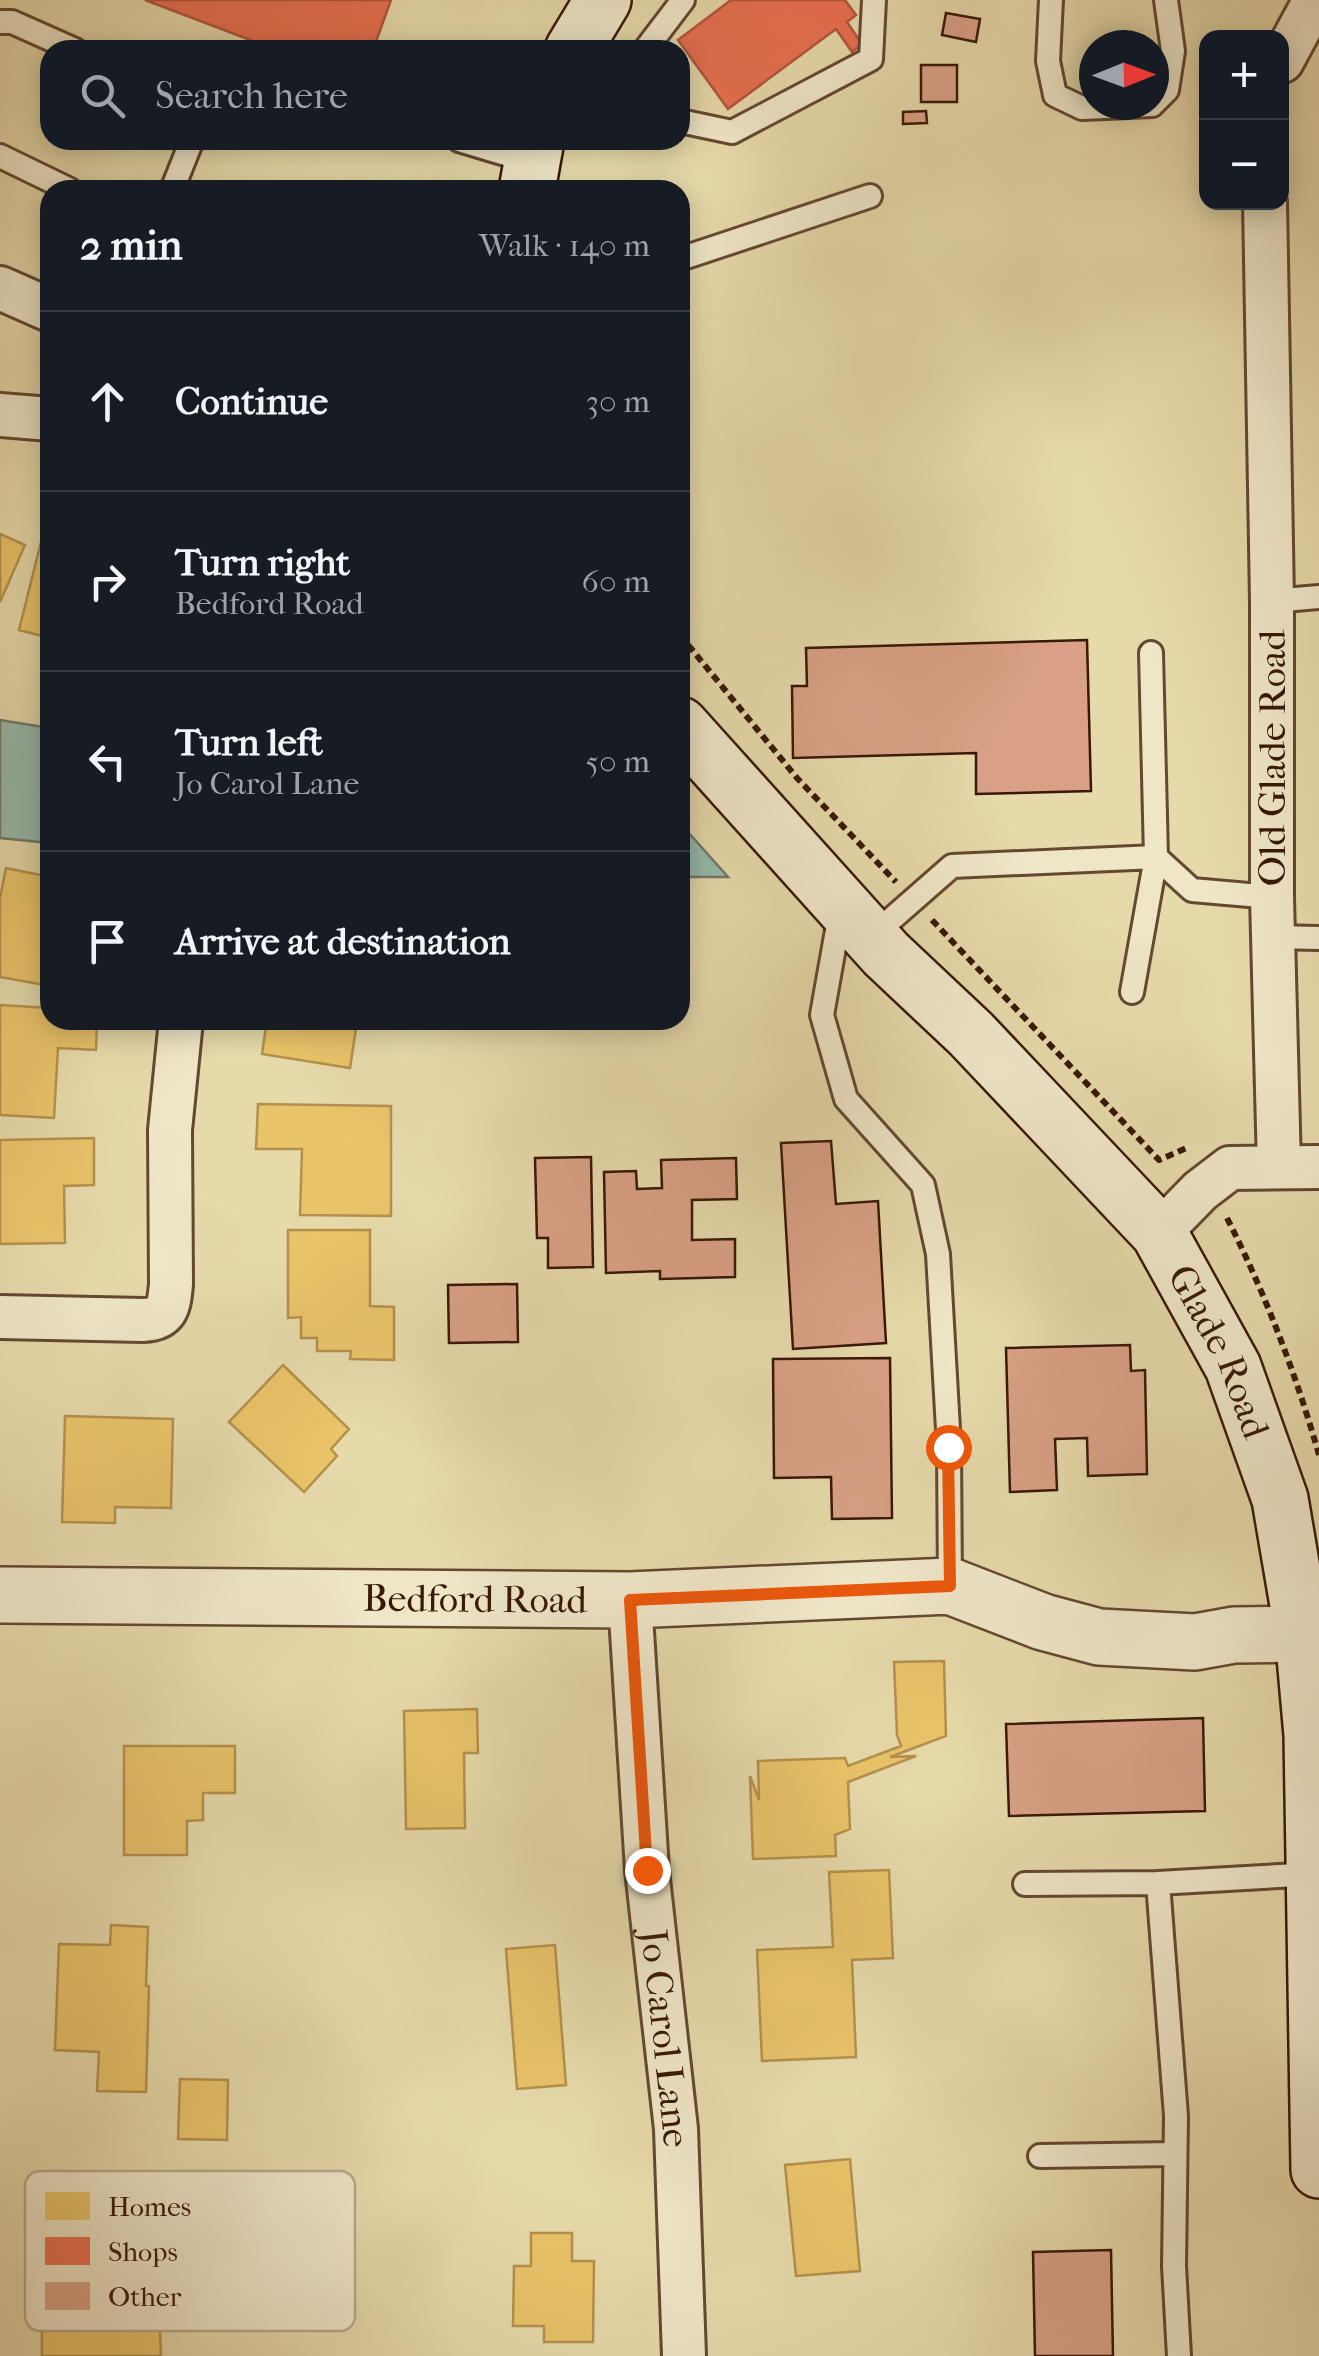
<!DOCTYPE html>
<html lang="en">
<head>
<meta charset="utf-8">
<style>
  body { margin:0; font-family:"IM FELL French Canon",serif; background:#20242c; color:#f1f3f6 }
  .controls { position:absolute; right:30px; top:30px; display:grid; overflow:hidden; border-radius:20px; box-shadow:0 5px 25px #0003 }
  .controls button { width:90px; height:90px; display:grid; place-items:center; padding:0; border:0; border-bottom:2px solid #363941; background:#171b24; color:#f1f3f6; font:50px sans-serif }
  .compass { position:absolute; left:1079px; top:30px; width:90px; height:90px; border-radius:50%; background:#171b24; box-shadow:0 5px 25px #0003; rotate:89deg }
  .stop { position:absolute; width:30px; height:30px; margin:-22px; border:8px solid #ea580c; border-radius:50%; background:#fff }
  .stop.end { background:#ea580c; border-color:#fff; box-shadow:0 2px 10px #0008 }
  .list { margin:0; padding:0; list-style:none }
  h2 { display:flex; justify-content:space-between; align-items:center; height:130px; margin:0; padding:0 40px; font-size:42px }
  h2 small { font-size:32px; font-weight:400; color:#9ea1a6 }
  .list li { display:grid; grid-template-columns:65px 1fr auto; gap:30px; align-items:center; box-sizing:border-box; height:180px; padding:0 40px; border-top:2px solid #363941 }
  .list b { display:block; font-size:38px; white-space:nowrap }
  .list p { margin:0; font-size:32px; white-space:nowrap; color:#9ea1a6 }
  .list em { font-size:32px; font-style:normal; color:#9ea1a6 }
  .icon { flex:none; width:55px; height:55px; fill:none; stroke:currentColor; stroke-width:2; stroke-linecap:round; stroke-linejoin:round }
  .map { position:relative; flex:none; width:1319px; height:2356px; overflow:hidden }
  .search { position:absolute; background:#171b24; box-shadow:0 5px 25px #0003; left:40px; top:40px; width:650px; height:110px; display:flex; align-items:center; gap:25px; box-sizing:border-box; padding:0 35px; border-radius:30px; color:#9ea1a6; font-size:38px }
  .panel { position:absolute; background:#171b24; box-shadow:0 5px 25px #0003; left:40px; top:180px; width:650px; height:850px; border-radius:30px }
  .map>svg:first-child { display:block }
</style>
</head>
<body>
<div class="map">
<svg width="1319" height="2356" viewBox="0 0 1319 2356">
  <rect width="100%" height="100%" fill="#e6d9aa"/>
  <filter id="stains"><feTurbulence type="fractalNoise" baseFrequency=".002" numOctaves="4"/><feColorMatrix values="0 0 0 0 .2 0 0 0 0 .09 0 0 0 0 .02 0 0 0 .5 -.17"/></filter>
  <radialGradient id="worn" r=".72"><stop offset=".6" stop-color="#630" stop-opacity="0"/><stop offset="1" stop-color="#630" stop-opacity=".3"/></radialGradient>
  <path fill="#96baac" stroke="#70796a" stroke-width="2.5" d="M0,720l50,8v115l-50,-5z
    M680,823l48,54h-48z"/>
  <path fill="#e9c46a" stroke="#b4904d" stroke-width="2.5" d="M0,534l25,11 -25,57z
    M42,538l8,2v98l-31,-8z
    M6,868l44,9v109l-50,-9v-79z
    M0,1005l50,3v12h47l-1,30 -38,-2 -4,70 -54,-3z
    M267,1020h78l12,2 -7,46 -88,-14z
    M258,1104l133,2v110l-91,-1 2,-66h-46z
    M94,1138v47l-30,1 1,57 -65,1v-104z
    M288,1230h82v76l24,1v53l-44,-1 1,-8h-34v-13h-16v-21l-13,1z
    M283,1365l66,64 -18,20 6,7 -33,36 -75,-70z
    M65,1416l108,3 -2,89 -56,-1v16l-53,-1z
    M944,1661l2,75 -56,21 26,-1 -68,26 2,47 -15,6 1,21 -83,3 -3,-83 9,24 -1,-39 87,-3 3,8 53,-20 -4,-11 -3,-73z
    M477,1709l1,44h-14l1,75 -59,1 -2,-118z
    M124,1746h111v47h-32v27l-16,1v34h-63z
    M889,1870l4,88 -41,2 4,97 -94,4 -5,-111 76,-3 -4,-75z
    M111,1925l37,2 -2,59h3l-3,106 -49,-1 2,-39 -44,-2 4,-106 51,1z
    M555,1945l11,140 -49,4 -11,-140z
    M180,2079l48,1 -1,60 -49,-1z
    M850,2159l10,112 -64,5 -11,-111z
    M531,2233h41v28h22l-1,81h-49v-16h-31l1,-60h17z
    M41,2248h66v30h25l1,53 27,-1 1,26h-119z"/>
  <path fill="#e76f51" stroke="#b2553b" stroke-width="2.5" d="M145,0h246l-18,50h-96z
    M731,0h114l11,15 -9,7 15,22 -10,8 -16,-23 -108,80 -50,-69z"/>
  <path fill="#d9a085" stroke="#381808" stroke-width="2.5" d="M946,13l34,6 -4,23 -34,-7z
    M921,65h36v37h-36z
    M926,111l1,12 -24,1v-12z
    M1087,640l4,151 -115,3v-41l-183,5 -1,-72h15l-1,-38z
    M831,1141l5,63 42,-3 8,142 -93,6 -12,-206z
    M591,1157l2,110 -45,1v-30h-11l-2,-80z
    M736,1158l1,41 -45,1v40l43,-1v38l-75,2v-8l-54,2 -2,-101 32,-1 1,18 25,-1 -1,-28z
    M517,1284l1,58 -69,1 -1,-58z
    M1130,1345l1,26 14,-1 2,104 -59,2 -1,-38 -32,1 2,51 -47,2 -4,-144z
    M890,1358l2,160 -60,1 -1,-42 -57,1 -1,-119z
    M1203,1718l2,93 -196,5 -3,-92z
    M1111,2250l2,106h-78l-2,-104z"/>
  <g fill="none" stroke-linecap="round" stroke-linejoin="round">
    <defs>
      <path id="service" d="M1051,0l-3,61 7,34 27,13 70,-3
        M0,22h12l63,28
        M645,50l38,-50
        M1154,103l13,-13 6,-39 -7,-51
        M680,121l52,11 139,-73 3,-59
        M459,140l73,22
        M0,156l70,34
        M172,190l20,-50
        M680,259l190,-63
        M1272,601l47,-4
        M841,908l-19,107 24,84 77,86 15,69 11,193 1,139
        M871,937l81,-71 204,-9 36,33 80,7
        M1273,937l46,1
        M1132,992l24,-135 -5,-204
        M1025,1884l133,-1
        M1040,2156l135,-2
        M1179,2356l-5,-90 2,-150 -18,-233 157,-9"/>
      <g id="minor">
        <path d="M1282,61l33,-61"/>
        <path d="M1265,202l7,399v296l7,270"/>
        <path d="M0,288l50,22"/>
        <path d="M0,415l50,4"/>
        <path d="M1159,1233l41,-42 30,-23 89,-1"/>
        <path d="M0,1317l143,3c25,-1 26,-14 28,-36l-1,-154 11,-110"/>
        <path id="s1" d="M630,1600l17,270 29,259 8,227"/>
      </g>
      <g id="tertiary">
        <path id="s2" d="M0,1595l630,5 320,-14 93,36 56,15 96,5 39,-7 69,-1"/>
      </g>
      <g id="secondary">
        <path d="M573,50l30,-50"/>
        <path d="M527,190l9,-50"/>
        <path id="s3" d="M680,725l206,229 85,80 188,199 74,134 47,132 23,135 9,101 7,435"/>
      </g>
    </defs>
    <use href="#service" stroke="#644830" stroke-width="28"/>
    <use href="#minor" stroke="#644830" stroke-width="48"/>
    <use href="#tertiary" stroke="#644830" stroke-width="60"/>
    <use href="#secondary" stroke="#381808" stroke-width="60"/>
    <path stroke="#381808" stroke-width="6" stroke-dasharray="8 5" stroke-linecap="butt" d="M680,635l117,143 99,104
      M932,920l227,240 30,-13
      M1227,1218c38,75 69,156 92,237"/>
    <use href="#service" stroke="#efe6c8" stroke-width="22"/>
    <use href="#minor" stroke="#efe6c8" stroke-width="42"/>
    <use href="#tertiary" stroke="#efe6c8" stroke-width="55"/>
    <use href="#secondary" stroke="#efe6c8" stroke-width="55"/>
  </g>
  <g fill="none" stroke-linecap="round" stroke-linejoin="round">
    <path stroke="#ea580c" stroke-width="12" d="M647,1870l-17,-270 320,-14 -2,-139"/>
  </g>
  <g text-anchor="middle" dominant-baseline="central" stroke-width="10" stroke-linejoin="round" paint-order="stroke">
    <g font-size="38" fill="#381808" stroke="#efe6c8">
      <text transform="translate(1272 758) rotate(-90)">Old Glade Road</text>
      <text stroke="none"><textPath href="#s3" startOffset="832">Glade Road</textPath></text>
      <text stroke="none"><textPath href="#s2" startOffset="475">Bedford Road</textPath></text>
      <text stroke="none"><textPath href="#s1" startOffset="440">Jo Carol Lane</textPath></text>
    </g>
  </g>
  <rect x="25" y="2171" width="330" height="160" rx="15" fill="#efe6c8" stroke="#b8a88e" stroke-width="2.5"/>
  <rect x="45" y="2192" width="45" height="28" fill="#e9c46a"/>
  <rect x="45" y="2237" width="45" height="28" fill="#e76f51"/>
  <rect x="45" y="2282" width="45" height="28" fill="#d9a085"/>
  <g font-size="28" fill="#381808">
    <text x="108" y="2216">Homes</text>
    <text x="108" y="2261">Shops</text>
    <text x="108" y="2306">Other</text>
  </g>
  <rect width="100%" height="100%" filter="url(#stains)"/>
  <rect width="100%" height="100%" fill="url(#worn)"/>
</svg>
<div class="controls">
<button>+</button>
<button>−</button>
</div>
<svg class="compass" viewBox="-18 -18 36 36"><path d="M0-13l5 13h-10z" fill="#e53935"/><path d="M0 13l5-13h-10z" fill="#9ea1a6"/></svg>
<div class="stop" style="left:948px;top:1447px"></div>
<div class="stop end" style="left:647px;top:1870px"></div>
<div class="search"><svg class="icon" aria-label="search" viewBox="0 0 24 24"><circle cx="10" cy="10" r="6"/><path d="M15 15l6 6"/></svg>Search here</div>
<section class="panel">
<h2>2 min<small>Walk · 140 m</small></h2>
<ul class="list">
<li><svg class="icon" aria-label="ahead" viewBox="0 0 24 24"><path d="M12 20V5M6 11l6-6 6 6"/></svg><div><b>Continue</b></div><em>30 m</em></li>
<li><svg class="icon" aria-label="right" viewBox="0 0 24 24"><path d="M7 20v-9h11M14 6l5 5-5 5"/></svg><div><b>Turn right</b><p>Bedford Road</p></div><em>60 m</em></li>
<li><svg class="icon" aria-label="left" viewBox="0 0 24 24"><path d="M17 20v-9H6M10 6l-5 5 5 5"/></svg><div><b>Turn left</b><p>Jo Carol Lane</p></div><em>50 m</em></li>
<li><svg class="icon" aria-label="arrive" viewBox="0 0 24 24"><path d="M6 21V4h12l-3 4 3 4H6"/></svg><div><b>Arrive at destination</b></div></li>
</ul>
</section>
</div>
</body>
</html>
